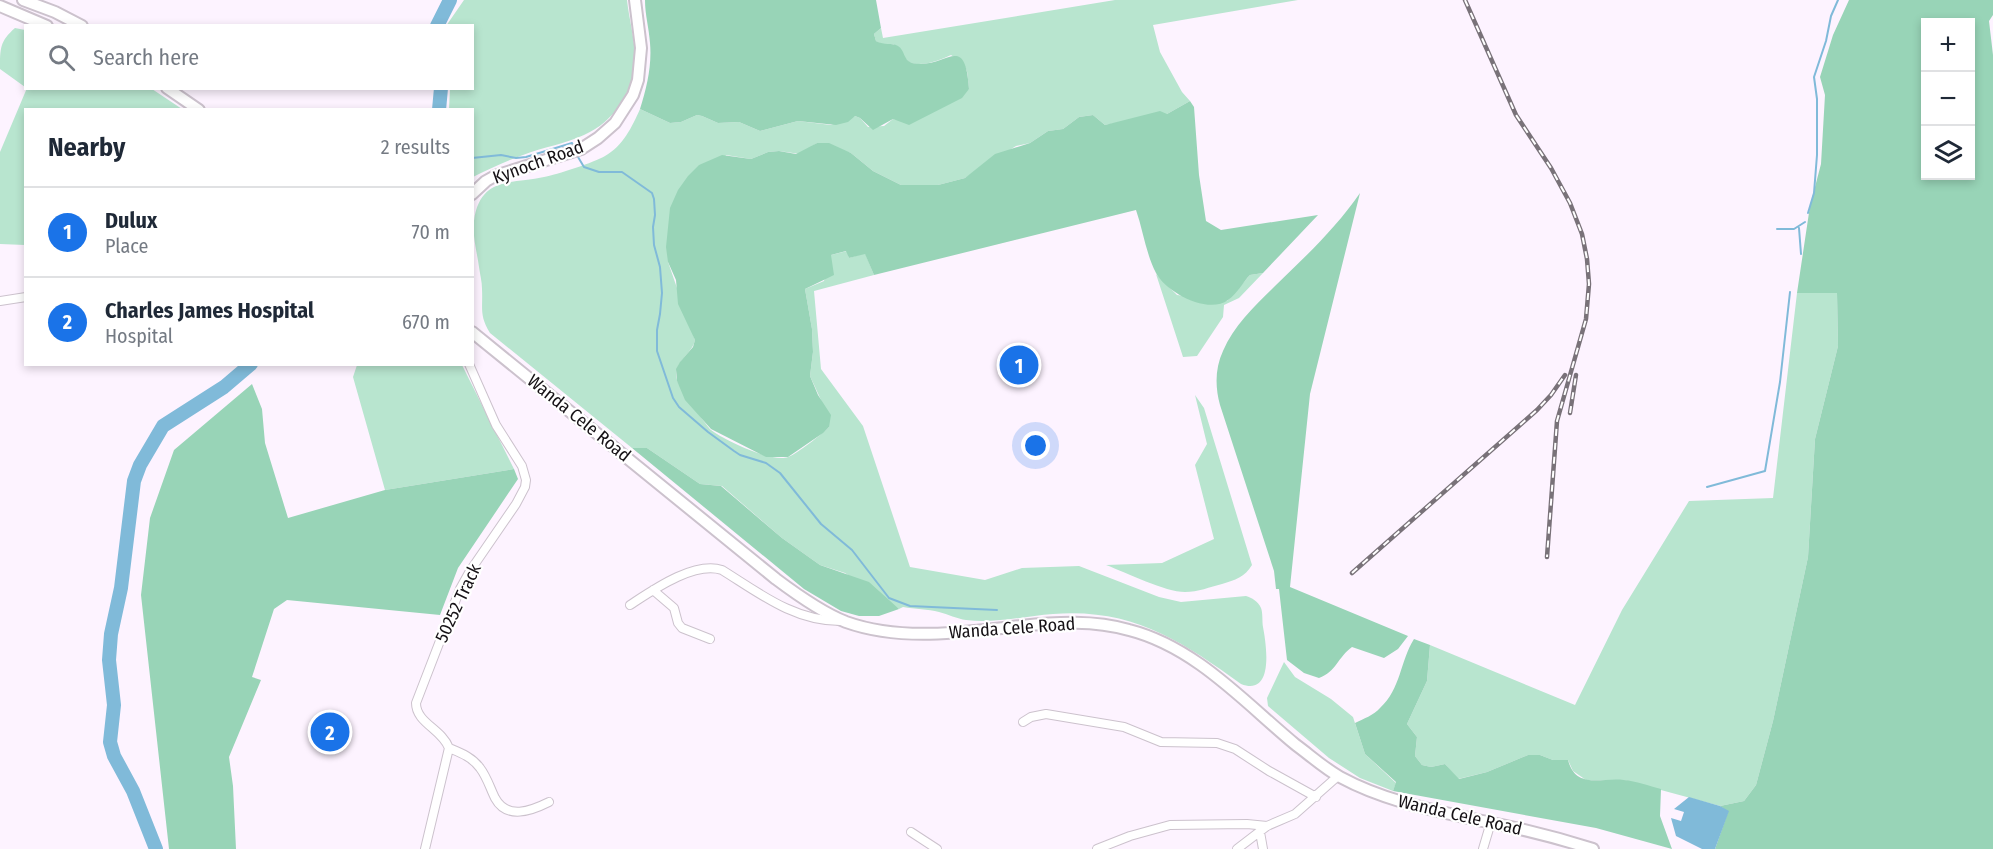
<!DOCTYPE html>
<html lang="en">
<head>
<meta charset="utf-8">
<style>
  body { margin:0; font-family:"Fira Sans Condensed",sans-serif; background:#f2f2f3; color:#1f2937 }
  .controls { position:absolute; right:18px; top:18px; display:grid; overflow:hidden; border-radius:0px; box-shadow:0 3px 9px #0003 }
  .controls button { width:54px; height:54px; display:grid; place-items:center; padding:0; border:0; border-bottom:2px solid #e0e1e3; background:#fff; color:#1f2937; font:30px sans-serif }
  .you { position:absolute; left:1036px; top:446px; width:21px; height:21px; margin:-15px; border:4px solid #fff; border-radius:50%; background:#1a73e8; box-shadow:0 0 0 9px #1a73e833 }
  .badge { display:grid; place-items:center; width:39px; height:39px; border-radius:50%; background:#1a73e8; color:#fff; font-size:20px; font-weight:700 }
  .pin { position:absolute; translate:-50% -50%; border:3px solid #fff; box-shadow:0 2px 6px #0006 }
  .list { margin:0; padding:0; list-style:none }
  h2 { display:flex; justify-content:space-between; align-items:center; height:78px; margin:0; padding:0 24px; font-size:26px }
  h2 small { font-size:20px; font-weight:400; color:#747a83 }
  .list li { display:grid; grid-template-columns:39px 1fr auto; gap:18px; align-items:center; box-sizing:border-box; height:90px; padding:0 24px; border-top:2px solid #e0e1e3 }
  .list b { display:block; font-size:22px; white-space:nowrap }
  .list p { margin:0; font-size:20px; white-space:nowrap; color:#747a83 }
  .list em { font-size:20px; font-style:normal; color:#747a83 }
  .icon { flex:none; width:33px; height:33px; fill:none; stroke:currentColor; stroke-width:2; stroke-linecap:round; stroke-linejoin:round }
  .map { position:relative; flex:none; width:1993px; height:849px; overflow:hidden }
  .search { position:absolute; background:#fff; box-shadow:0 3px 9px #0003; left:24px; top:24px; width:450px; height:66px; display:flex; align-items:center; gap:15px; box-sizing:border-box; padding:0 21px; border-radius:0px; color:#747a83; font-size:22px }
  .panel { position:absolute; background:#fff; box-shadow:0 3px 9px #0003; left:24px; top:108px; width:450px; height:258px; border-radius:0px }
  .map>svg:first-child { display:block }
</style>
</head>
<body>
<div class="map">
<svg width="1993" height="849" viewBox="0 0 1993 849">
  <rect width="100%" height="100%" fill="#fdf3ff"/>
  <path fill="#b8e5cf" d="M464,0h163c2,19 8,39 8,59 -1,32 -21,63 -51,76 -19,9 -41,12 -61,20 -17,6 -34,14 -50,22l-1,-67 -23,-1 1,-20 22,-1v-62h-26z
    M1115,0h183l-145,25 7,27 22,40 8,9 -23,13 -62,11 -12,-10 -14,2 -16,12 -15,2 -18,12 -14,3 -51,32 -27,7h-37l-28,-14 -22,-18 -34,-10 -17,11 -21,-3 -11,1 -17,7 -25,-4 -58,107 27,78c-3,15 -23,22 -18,40 1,6 29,45 34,50 13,10 61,33 77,27 9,-3 34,-23 41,-30l-8,-27 -11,-24 3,-24 -1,-23 -7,-40 19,-8 7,-26 16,-4 2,7 16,-5 9,22 -60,16 7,78 42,57 47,141 75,13 37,-12 57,-2 80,31 22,5 65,-6c6,2 12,5 15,12 2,5 1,13 2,19 3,16 12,70 -22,57 -61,-44 -109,-76 -188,-70 -29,2 -59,10 -87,6 -9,-1 -18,-6 -27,-8 -11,-3 -24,-3 -36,-5l-4,2 -54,-36 -25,-8 -38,-27 -60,-52 -22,-2 -53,-36h-15l-142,-115c-11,-18 -7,-24 -8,-44 0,-7 -2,-15 -3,-22 -2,-15 -7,-32 -5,-46 6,-45 39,-37 70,-44 12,-2 51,-15 61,-21 18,-10 27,-29 35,-47l30,14 11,-1 16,-7 5,1 16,7 21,-1 21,9 38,-10 33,4 24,-9 5,2 8,9 16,-1 9,-7 6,1 70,-31c-2,-20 0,-23 -18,-34 -10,5 -37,16 -46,3 -5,-7 -3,-8 -12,-14l-10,1 -7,-4 -2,-7 7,-6 2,10z
    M15,28l10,2v57l-25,-18c0,-21 0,-28 15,-41z
    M27,88l125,1 30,20 -156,1 -1,135 -25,-1v-92z
    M1263,273l-24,25 -15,7 -1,12 -26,39 -14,1 -27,-83 21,21 50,6 23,-26z
    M1797,293h40l1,53 -23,93 -7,118 -35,164 -17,64 -12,16 -24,5 -96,-26h-38l-13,-9 -5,-11h-15l-13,-5h-12l-41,17 -29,7 -13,-15 -14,3 -9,-2 -7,-9 2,-19 -10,-13 20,-43 3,-36 145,60 47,-95 67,-109 84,-3z
    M357,365h105l52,104 -129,21 -32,-113z
    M1195,395l9,13 48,157c-7,12 -17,15 -30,19 -12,3 -24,8 -37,8 -20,0 -58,-19 -79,-27l56,-2 52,-24 -19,-74 12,-21z
    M1284,662l11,15 36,22 22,18 12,37 31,29 -3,8 -33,-13 -31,-20 -61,-52 -1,-8z"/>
  <path fill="#98d4b7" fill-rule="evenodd" d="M645,0h231l5,28 -7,6 2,7c9,5 15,1 22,5 7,4 5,14 14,17 33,8 53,-34 57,26l-7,9 -53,27 -16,-6 -20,11 -13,-12 -5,-2 -7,6 -12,3 -38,-4 -38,10 -21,-9 -21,1 -16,-7 -5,-1 -16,7 -11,1 -30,-14c7,-22 12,-44 10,-66 -1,-15 -5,-28 -5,-43z
    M1849,0h144v15l-4,6 4,34v794h-278l13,-37 -8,-6 24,-5 12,-16 17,-64 35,-164 7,-118 23,-93 -1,-53h-40l13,-87 11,-42 4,-69 -5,-18 13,-42zM1926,22h44v154h-44z
    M1190,101l4,6 5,68 7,46 15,9 97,-15 -55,58 -13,2c-7,7 -13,19 -22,25 -20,15 -62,-8 -72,-27 -10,-19 -13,-43 -20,-63l-262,65 -9,-21 -16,4 -3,-7 -15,4 3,20 -29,14 7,40 1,23 -3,24 8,19 13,20 -2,12 -6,6 -35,24h-22l-55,-28 -26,-29 -8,-19 -1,-12 4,-7 13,-15 2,-7 -17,-36 -2,-24 -8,-18 -2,-15 4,-39 8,-18 10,-14 11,-11 23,-10 29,4 17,-7 11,-1 17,3 21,-11h12l22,10 22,18 28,14h37l27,-7 30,-24 35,-11 18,-12 15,-2 16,-12 14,-2 12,10 55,-14 7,3z
    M1360,193l-50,201 -20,193 118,49 -10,13 -14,9 -32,-11c-14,10 -16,25 -33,31l-15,-5 -17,-13 -8,-71h-3l-2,-18 -54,-166c-5,-18 -5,-37 3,-54 11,-26 33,-46 52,-65 30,-29 61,-58 85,-93z
    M252,384l10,25 3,34 23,75 97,-28 129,-21 4,10 -60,89 -18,47 -153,-15 -13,9 -22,68 9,3 -32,77 4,29 3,63h-67l-28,-254 9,-77 24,-68z
    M632,448h15l53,36 21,2 61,52 38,27 49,17 30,27 -20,7h-20l-18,-5 -37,-22z
    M1414,639l16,6 -3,36 -20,43 10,13 -2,19 7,9 9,2 14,-3 14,15 28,-7 41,-17h12l13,5h15c8,30 34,17 56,20 12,1 25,6 37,9l-1,27 12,33 -76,-21 -203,-37 3,-9 -31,-28 -10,-31c8,-4 19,-8 25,-15 21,-19 20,-47 34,-69z"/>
  <path fill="#80bad9" d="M1689,797l31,9 9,5 -14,38h-13l-26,-13 -5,-18 10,3 3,-9 -10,-3z"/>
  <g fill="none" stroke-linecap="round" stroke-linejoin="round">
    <path stroke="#80bad9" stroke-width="2" d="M578,157l6,10 15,5h23l30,21 2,6 1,16 -2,12 1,18 6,22 2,26 -2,21 -3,16v21l16,47 6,9 29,25 26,19 6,4 26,8 14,10 41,51 31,26 37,48 21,8 87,4
      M472,158l29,-3 15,3 10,-1 46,-14 1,2
      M1808,213l6,-20 3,-38v-56l-3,-22 12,-36 5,-25 7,-16
      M1799,228l2,26
      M1777,229h17l11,-7
      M1707,487l58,-16 15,-89 10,-90"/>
    <path stroke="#80bad9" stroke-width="14" d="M437,26l13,-26
      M439,110l2,-22
      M156,849l-23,-58 -19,-35 -4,-14 4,-37 -5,-45 2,-26 10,-46 13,-107 6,-16 23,-39 61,-39 27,-23"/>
    <defs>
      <path id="street" d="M0,301l26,-4
        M653,590l21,18 4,15 4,5 28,11
        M630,605c23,-15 64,-44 92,-35 37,23 72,51 118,51
        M1023,722l8,-5 15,-3 78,13 37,15 56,1 18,6 34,22 47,26
        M449,748c12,5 23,9 31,20 7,9 10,20 15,30 12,22 36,13 54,4
        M911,832l26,17
        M1260,832l3,17
        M425,849l24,-101c-7,-19 -33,-25 -33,-45l44,-114 10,-18 46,-67 9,-17 1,-7 -4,-14 -26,-41 -27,-61
        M1097,849l33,-13 40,-11 77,-1 20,2
        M1237,849l30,-23 28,-12 43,-38
        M1483,849l8,-27"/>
      <path id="secondary" d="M23,0l32,12 27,14
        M0,6l47,20
        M167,88l32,22
        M472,194l14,-13 9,-5 86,-27 17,-11 17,-15 18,-28 5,-15 3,-32 -6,-48
        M472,332l304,247c20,15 47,34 70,43 56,20 117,10 175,4 36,-4 73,-6 108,4 67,17 116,73 167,115 15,11 28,23 44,32 46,25 97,34 147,45 36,7 71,16 106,27"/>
    </defs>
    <use href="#street" stroke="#ccc2cd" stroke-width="10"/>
    <use href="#secondary" stroke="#ccc2cd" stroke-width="14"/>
    <use href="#street" stroke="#fff" stroke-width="8"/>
    <use href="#secondary" stroke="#fff" stroke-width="10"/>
    <defs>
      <path id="rail" d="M1465,0l51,115 35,53 19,35 12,31 5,25 2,25 -3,35 -29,102 -10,136
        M1570,413l6,-38
        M1352,573l185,-163 14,-15 14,-20"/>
    </defs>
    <use href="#rail" stroke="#797279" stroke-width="4.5"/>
    <use href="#rail" stroke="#fff" stroke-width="2" stroke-dasharray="7" stroke-linecap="butt"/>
  </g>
  <g text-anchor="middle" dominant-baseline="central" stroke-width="4.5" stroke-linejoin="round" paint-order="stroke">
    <g font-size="18" fill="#151115" stroke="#fff">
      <text transform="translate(538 162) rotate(-20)">Kynoch Road</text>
      <text transform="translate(579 418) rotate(39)">Wanda Cele Road</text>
      <text transform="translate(458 603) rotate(-65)">50252 Track</text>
      <text transform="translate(1012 628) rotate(-4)">Wanda Cele Road</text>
      <text transform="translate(1460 815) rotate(13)">Wanda Cele Road</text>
    </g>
  </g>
</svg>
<div class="controls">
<button>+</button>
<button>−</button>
<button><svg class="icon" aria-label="layers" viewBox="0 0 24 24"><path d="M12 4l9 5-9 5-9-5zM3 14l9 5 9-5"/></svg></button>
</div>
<div class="you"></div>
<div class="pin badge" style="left:1019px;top:365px">1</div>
<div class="pin badge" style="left:330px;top:732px">2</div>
<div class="search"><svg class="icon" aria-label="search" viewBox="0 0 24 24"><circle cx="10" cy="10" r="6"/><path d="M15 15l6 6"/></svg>Search here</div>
<section class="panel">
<h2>Nearby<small>2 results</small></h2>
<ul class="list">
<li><span class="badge">1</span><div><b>Dulux</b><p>Place</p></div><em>70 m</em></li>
<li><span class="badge">2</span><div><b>Charles James Hospital</b><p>Hospital</p></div><em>670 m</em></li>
</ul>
</section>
</div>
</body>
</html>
